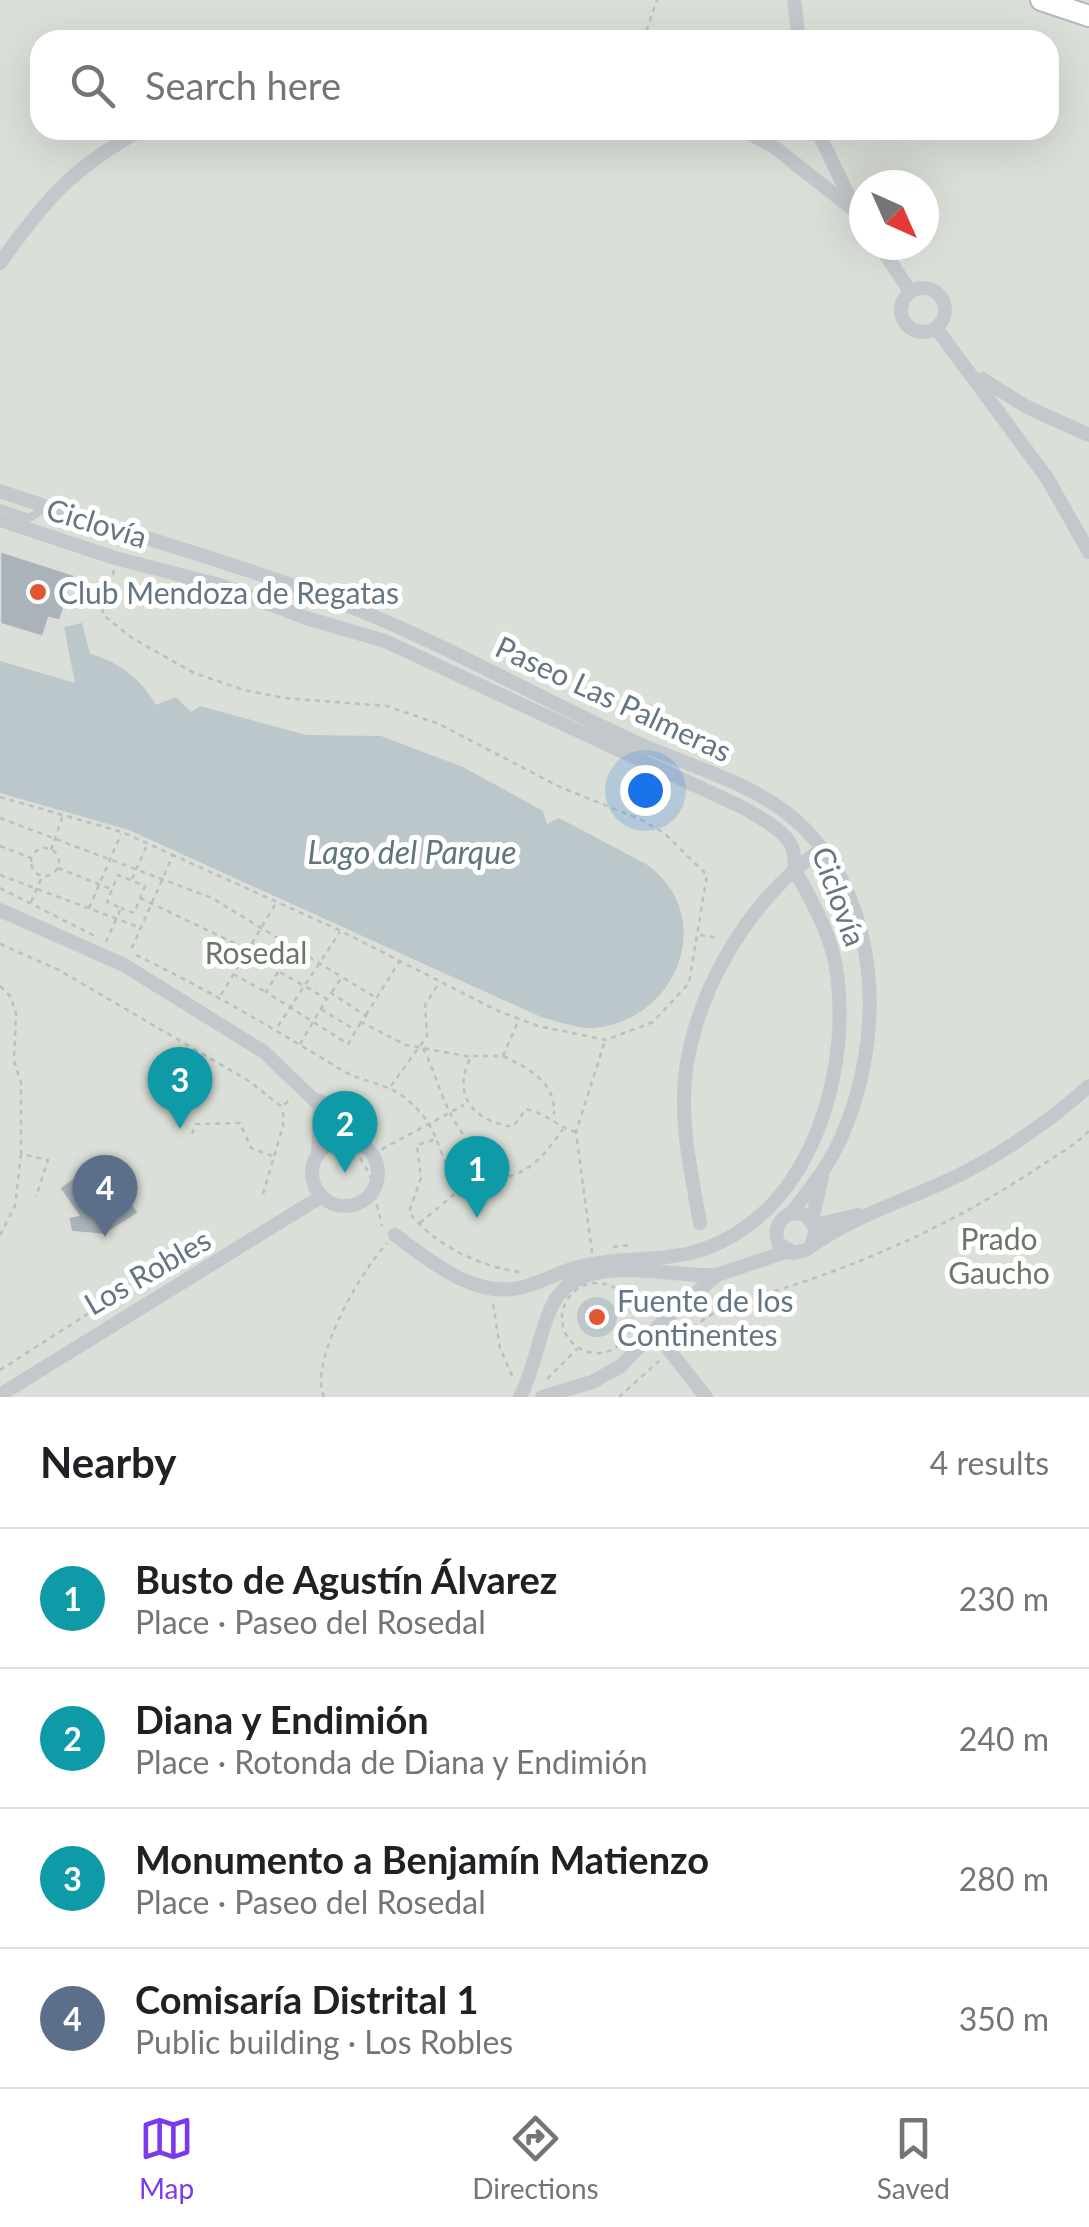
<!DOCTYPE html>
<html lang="en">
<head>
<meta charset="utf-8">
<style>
  body { margin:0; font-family:Lato,sans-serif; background:#f2f2f2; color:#202124 }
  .compass { position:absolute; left:849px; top:170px; width:90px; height:90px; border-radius:50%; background:#fff; box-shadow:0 10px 40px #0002; rotate:135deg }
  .you { position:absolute; left:645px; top:790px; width:35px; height:35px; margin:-25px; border:8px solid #fff; border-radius:50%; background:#1a73e8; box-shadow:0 0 0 15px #1a73e833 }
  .badge { display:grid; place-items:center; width:65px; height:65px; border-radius:50%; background:#7c3aed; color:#fff; font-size:32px; font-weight:700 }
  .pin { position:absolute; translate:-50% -82px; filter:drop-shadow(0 2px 5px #0008) }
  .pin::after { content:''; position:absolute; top:52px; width:35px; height:30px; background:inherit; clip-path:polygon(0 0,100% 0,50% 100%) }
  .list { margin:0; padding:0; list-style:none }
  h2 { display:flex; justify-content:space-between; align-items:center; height:130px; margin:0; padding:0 40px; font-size:42px }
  h2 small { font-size:32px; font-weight:400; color:#757577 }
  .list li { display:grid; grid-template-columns:65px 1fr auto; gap:30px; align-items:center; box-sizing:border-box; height:140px; padding:0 40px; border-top:2px solid #e0e0e0 }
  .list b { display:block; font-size:38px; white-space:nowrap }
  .list p { margin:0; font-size:32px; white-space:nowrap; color:#757577 }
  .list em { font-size:32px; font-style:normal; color:#757577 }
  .icon { flex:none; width:55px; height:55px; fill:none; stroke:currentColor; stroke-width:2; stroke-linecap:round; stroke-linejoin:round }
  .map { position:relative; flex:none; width:1089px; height:1397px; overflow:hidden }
  .search { position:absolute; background:#fff; box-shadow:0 10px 40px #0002; left:30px; right:30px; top:30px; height:110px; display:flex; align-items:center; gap:25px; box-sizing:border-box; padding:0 35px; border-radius:30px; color:#757577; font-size:38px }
  .sheet { height:690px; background:#fff }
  nav { display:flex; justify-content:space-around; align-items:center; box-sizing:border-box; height:140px; border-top:2px solid #e0e0e0; background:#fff; font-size:28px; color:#757577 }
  nav a { display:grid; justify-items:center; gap:5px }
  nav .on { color:#7c3aed }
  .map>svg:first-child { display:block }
</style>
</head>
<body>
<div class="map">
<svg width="1089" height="1397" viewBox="0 0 1089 1397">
  <rect width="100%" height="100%" fill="#fafaf8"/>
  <path fill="#dadfd7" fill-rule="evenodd" d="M0,0h1089v1397h-1089zM40,40h1009v90h-1009zM864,185h60v60h-60z"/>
  <path fill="#bbc7cb" d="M82,623l8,31c27,6 53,27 66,51l20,-8 15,15 9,-6 106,29 75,1 82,31 80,44 4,13 12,-6 87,46c72,50 33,156 -52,164 -16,1 -37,-7 -53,-11l-412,-187 -129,-37v-132l75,22 -11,-56z
    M577 1317a20 20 0 1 1 40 0a20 20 0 1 1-40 0Z"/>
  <path fill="#aab3b9" stroke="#dcdcda" stroke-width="2.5" d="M0,551l75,24 -15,46 -11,-3 -6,19 -43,-13z
    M75,1176l24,34 28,-15 12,18 -35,22 -33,-3 -3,-15 10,-2 -19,-27z"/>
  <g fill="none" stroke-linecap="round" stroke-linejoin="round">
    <defs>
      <path id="secondary" d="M1041,0l48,16"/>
    </defs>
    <use href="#secondary" stroke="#b3babf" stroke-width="24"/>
    <path stroke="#bbbfc2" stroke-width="2.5" stroke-dasharray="5 5" stroke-linecap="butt" d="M643,40l14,-40
      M114,570l-12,44 30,24 62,35 50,17 40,8 103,8 52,18 121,63 82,33 22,13 43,42 -18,108 -36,39 -47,18 -68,-14 -40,-15 -157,-80 -168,-76
      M0,797l122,35 51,23 -42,95
      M0,818l212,80 130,79
      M0,846l31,12
      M31 862a14 14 0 1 1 28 0a14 14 0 1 1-28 0Z
      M51,850l12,-35
      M58,868l53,21
      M0,875l141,53
      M132,879l15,-34
      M0,888l97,49
      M140,898l107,51
      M31,902l11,-25
      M89,908l32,-74
      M700,935l20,3
      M106,942l15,-34 -14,-6 11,-27 27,11 -11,27 -13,-5
      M251,943l31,20
      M0,944l57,25 192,112 33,26 10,-10
      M293,948l-15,23 49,28 4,-6 35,23 -5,6 45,23 65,12c-20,38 2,64 42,70l13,-18c24,6 31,18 50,23
      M136,955c71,34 136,73 204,114 20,13 44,13 64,28 14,11 26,25 32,42l-19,6 4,33 -12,34c25,33 70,54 110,60
      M278,972l-12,20 82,52 13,-22
      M233,974l31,17
      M0,986l10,10 6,17 -2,48 7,22v71l27,6 -12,37
      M332,992l10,-15 33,20
      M221,995l55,-92
      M321,1009l34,21
      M366,1015l33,-53
      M278,1026l62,-94
      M300,1044l26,-44
      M423,1048c11,22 17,45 28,67 13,25 29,33 21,64 47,4 65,-13 91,-50
      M473,1056h30l16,-37
      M503,1056c26,12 53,27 51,58
      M391,1086l36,-50 -2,-31 14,-22
      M192,1134l4,-10 44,-1 11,25 21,8
      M437,1141l12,31 15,10
      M373,1154l91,-49
      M360,1158l10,17 12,51
      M263,1194l20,-68v-17
      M420,1223l51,-43
      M0,1235l15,-29 6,-51
      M613,1247l17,-2
      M592,1253l-16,-121 29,-91
      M562 1318a35 35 0 1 1 70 0a35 35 0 1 1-70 0Z
      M493,1304l7,44 13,30
      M678,1341c45,-43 66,-39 122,-58 83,-28 160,-64 233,-112 19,-13 40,-24 56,-40
      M0,1370l97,-62
      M547,1379l30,-30
      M324,1397c-16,-35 37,-126 63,-154
      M619,1397l40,-36"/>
    <path stroke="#c3c8cc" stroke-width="8" d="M0,508l29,10 15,-9"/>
    <path stroke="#c3c8cc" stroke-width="14" d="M794,0l5,40
      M743,130l30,16 82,65 9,12
      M817,130l36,75
      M879,245l31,46
      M0,263c45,-63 72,-95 141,-133
      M901 310a22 22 0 1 1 44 0a22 22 0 1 1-44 0Z
      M936,328l111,150 42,74
      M982,379l45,28 62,28
      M0,491c105,36 213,65 317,103 109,39 211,99 316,147 54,25 125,42 169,85 81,80 83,213 39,312 -12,28 -31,51 -50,75
      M0,520l115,38 108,28 83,32 79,23 361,168c15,10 39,21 46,38 4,10 1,20 6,29 17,30 35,64 39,98 12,86 -17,201 -91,253 -58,41 -96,26 -159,38 -23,4 -41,16 -64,22 -47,13 -93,-26 -128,-52
      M0,910l124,55 140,87 94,90
      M312 1173a33 33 0 1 1 66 0a33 33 0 1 1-66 0Z
      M318,1155l2,-54
      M812,1220l10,-43
      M700,1223c-7,-40 -16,-81 -16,-121 -1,-93 62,-203 138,-253
      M815,1225l43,-10
      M811,1246l5,-17 -10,-14 -15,-2c-13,6 -18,18 -12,31l15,9 12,-3c47,-36 110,-52 161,-79 44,-23 85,-52 122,-85
      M669,1350l37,47
      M0,1395l322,-199
      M520,1397c15,-29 18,-60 31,-89 26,-60 114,-30 165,-33
      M542,1397l50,-15 29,-16 44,-47 52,-44 71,-24"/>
    <use href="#secondary" stroke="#fff" stroke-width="20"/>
  </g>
  <g fill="#e4572e" stroke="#fff" stroke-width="4">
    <circle cx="38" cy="592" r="10"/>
    <circle cx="597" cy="1317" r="10"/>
  </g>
  <g text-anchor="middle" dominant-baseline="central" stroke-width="10" stroke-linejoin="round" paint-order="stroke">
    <g font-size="30" fill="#657683" stroke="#fff">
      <text transform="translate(97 522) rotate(17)">Ciclovía</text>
      <text transform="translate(614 698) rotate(25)">Paseo Las Palmeras</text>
      <text transform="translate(840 896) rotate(70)">Ciclovía</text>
      <text transform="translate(147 1271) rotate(-30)">Los Robles</text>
    </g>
    <g font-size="30" fill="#657683" stroke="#fff" text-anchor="start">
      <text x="58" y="592">Club Mendoza de Regatas</text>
      <text x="617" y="1300">Fuente de los<tspan x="617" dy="34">Continentes</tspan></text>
    </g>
    <g font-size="30" fill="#687a64" stroke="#fff">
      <text x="256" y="952">Rosedal</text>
      <text x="999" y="1238">Prado<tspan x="999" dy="34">Gaucho</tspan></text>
    </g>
    <g font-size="32" font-style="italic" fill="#60757c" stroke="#fff">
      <text x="412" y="851">Lago del Parque</text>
    </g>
  </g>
</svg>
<svg class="compass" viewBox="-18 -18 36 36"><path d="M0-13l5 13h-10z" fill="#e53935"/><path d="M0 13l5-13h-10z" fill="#757577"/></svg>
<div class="you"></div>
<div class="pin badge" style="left:477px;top:1218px;background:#0f9aa8">1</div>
<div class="pin badge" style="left:345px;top:1173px;background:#0f9aa8">2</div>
<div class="pin badge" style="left:180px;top:1129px;background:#0f9aa8">3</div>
<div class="pin badge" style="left:105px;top:1237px;background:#5c6f8a">4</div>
<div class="search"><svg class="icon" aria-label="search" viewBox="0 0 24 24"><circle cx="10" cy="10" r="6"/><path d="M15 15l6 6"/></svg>Search here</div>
</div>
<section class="sheet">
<h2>Nearby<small>4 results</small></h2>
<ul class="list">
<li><span class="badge" style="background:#0f9aa8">1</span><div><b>Busto de Agustín Álvarez</b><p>Place · Paseo del Rosedal</p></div><em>230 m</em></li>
<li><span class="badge" style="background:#0f9aa8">2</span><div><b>Diana y Endimión</b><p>Place · Rotonda de Diana y Endimión</p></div><em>240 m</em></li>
<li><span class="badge" style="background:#0f9aa8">3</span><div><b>Monumento a Benjamín Matienzo</b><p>Place · Paseo del Rosedal</p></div><em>280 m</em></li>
<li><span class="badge" style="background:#5c6f8a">4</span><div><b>Comisaría Distrital 1</b><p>Public building · Los Robles</p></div><em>350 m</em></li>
</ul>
</section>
<nav>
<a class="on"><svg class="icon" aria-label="map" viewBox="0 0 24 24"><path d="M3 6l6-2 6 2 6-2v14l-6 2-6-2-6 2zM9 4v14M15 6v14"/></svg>Map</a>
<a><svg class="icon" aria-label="directions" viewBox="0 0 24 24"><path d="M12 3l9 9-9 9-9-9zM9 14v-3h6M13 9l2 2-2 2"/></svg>Directions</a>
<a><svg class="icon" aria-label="saved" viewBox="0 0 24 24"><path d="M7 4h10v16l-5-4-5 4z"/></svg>Saved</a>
</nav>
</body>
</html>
